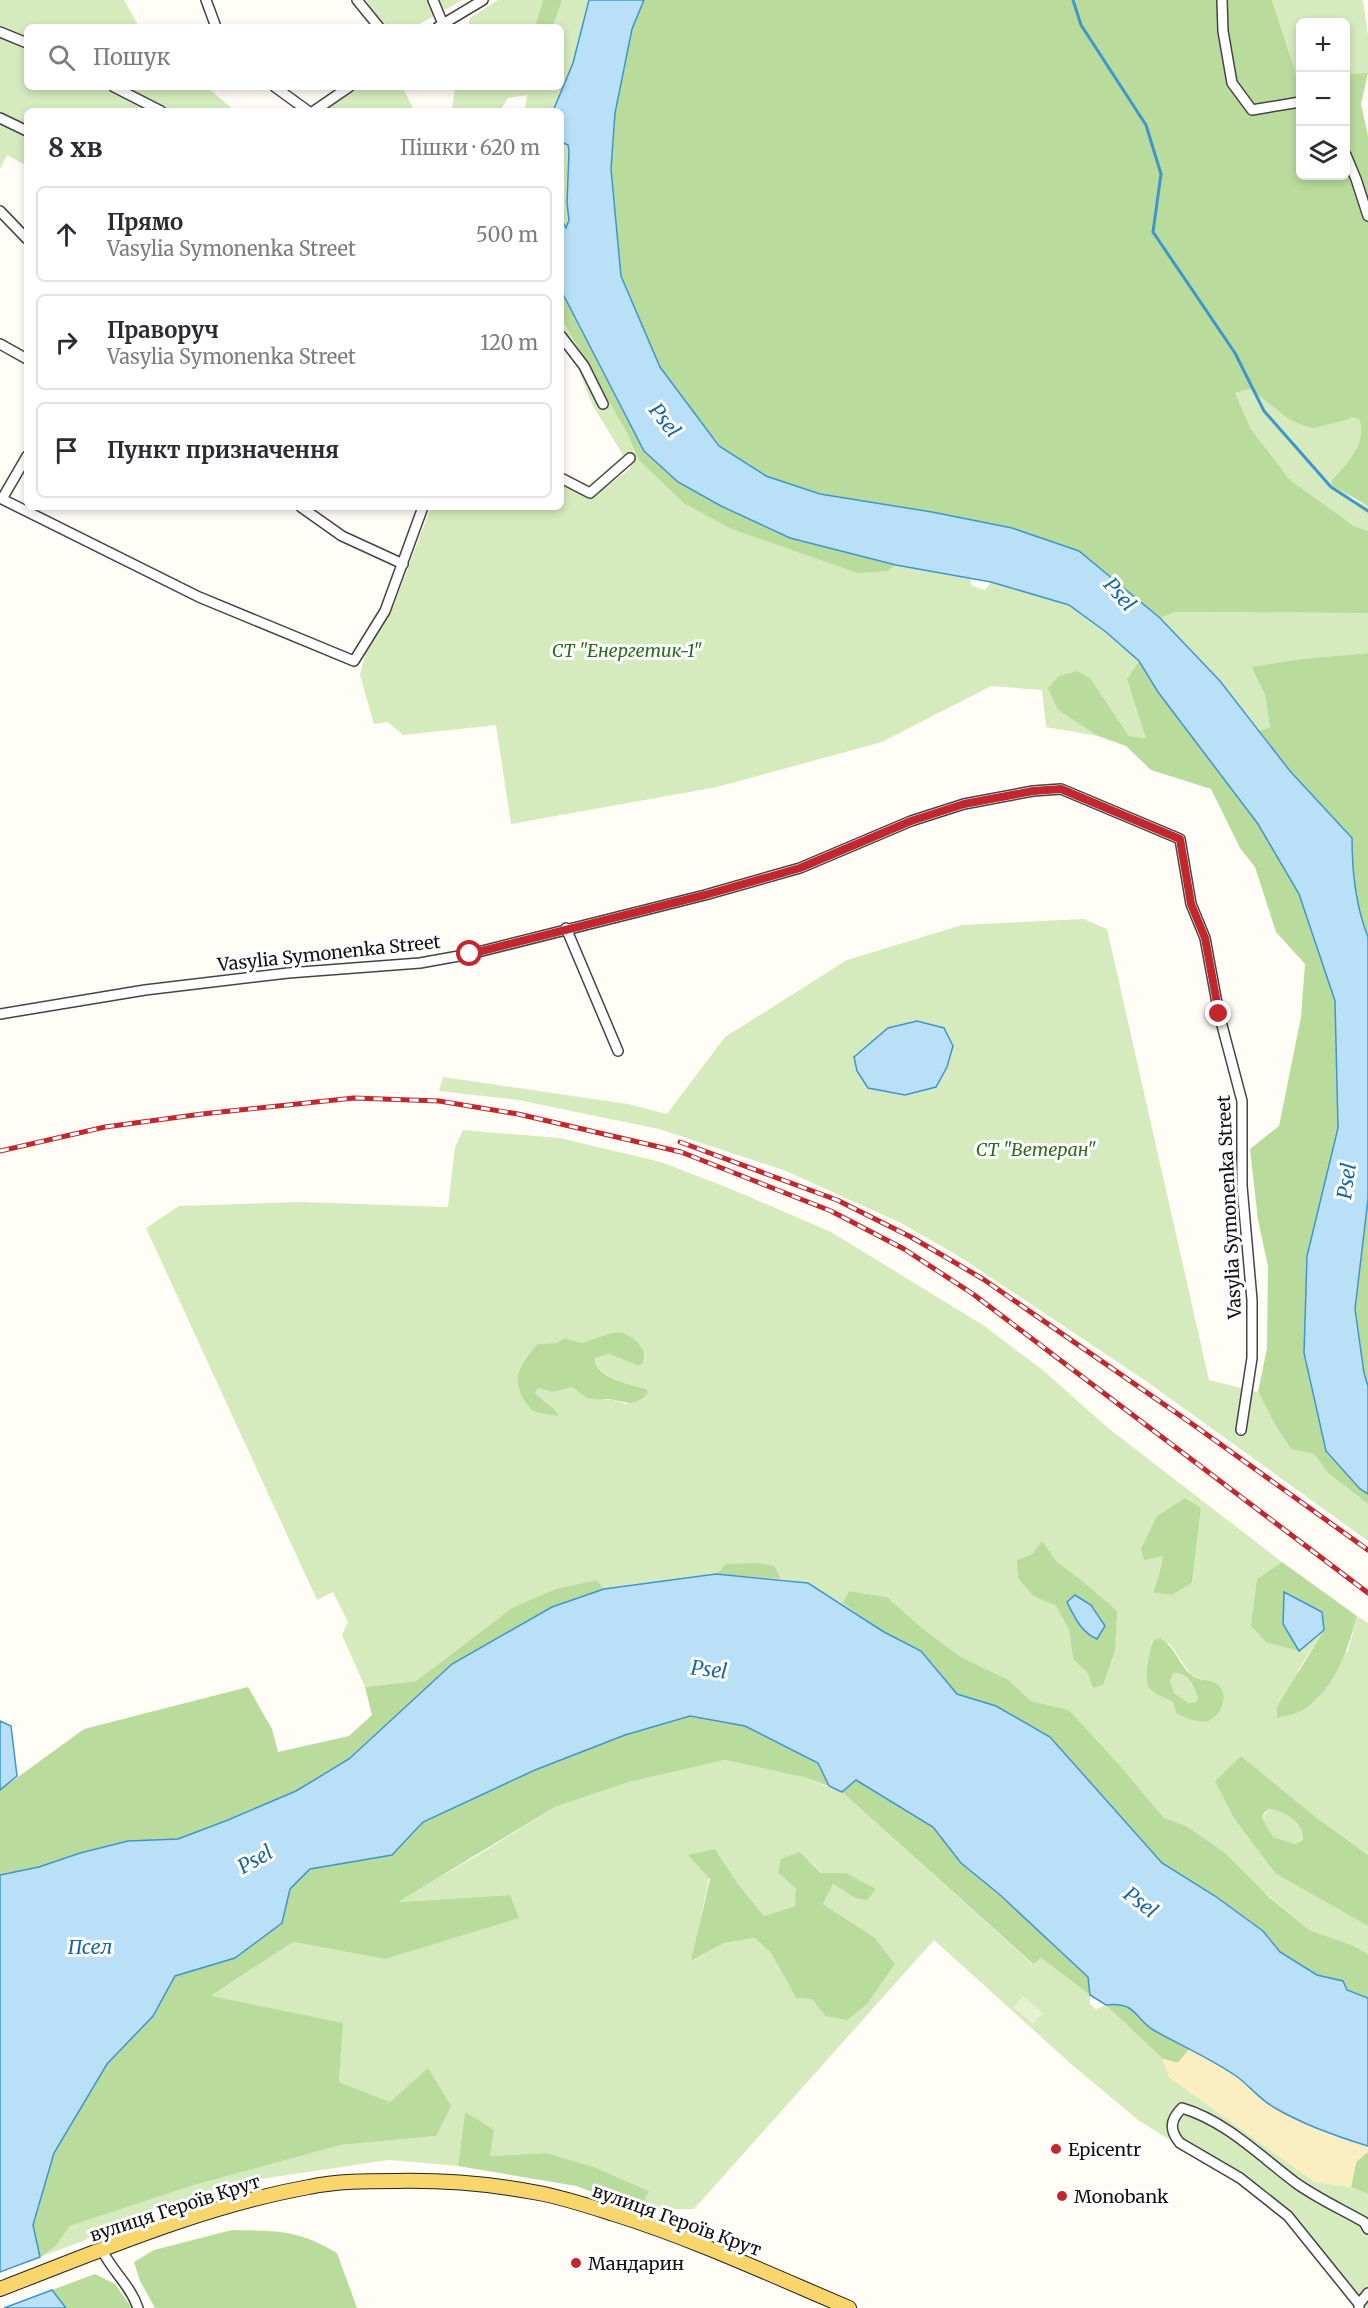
<!DOCTYPE html>
<html lang="uk">
<head>
<meta charset="utf-8">
<style>
  body { margin:0; font-family:Merriweather,serif; background:#f7f7f7; color:#2b2b33 }
  .controls { position:absolute; right:18px; top:18px; display:grid; overflow:hidden; border-radius:9px; box-shadow:0 3px 9px #0003 }
  .controls button { width:54px; height:54px; display:grid; place-items:center; padding:0; border:0; border-bottom:2px solid #e1e1e2; background:#fff; color:#2b2b33; font:30px sans-serif }
  .stop { position:absolute; width:18px; height:18px; margin:-14px; border:4px solid #c4262e; border-radius:50%; background:#fff }
  .stop.end { background:#c4262e; border-color:#fff; box-shadow:0 2px 6px #0008 }
  .list { margin:0; padding:0; list-style:none }
  h2 { display:flex; justify-content:space-between; align-items:center; height:78px; margin:0; padding:0 24px; font-size:26px }
  h2 small { font-size:20px; font-weight:400; color:#7c7c81 }
  .list li { display:grid; grid-template-columns:39px 1fr auto; gap:18px; align-items:center; box-sizing:border-box; height:96px; margin:0 12px 12px; padding:0 12px; border:2px solid #e1e1e2; border-radius:9px }
  .list b { display:block; font-size:22px; white-space:nowrap }
  .list p { margin:0; font-size:20px; white-space:nowrap; color:#7c7c81 }
  .list em { font-size:20px; font-style:normal; color:#7c7c81 }
  .icon { flex:none; width:33px; height:33px; fill:none; stroke:currentColor; stroke-width:2; stroke-linecap:round; stroke-linejoin:round }
  .map { position:relative; flex:none; width:1368px; height:2308px; overflow:hidden }
  .search { position:absolute; background:#fff; box-shadow:0 3px 9px #0003; left:24px; top:24px; width:540px; height:66px; display:flex; align-items:center; gap:15px; box-sizing:border-box; padding:0 21px; border-radius:9px; color:#7c7c81; font-size:22px }
  .panel { position:absolute; background:#fff; box-shadow:0 3px 9px #0003; left:24px; top:108px; width:540px; height:402px; border-radius:9px }
  .map>svg:first-child { display:block }
</style>
</head>
<body>
<div class="map">
<svg width="1368" height="2308" viewBox="0 0 1368 2308">
  <rect width="100%" height="100%" fill="#fffdf5"/>
  <path fill="#d5ebbd" fill-rule="evenodd" d="M0,0h124l15,27h-112v60h180l28,24h-208v55l-20,-11 -7,14z
    M366,0h97l-49,27h-26l-14,-14z
    M498,0h45l-8,27h-67l2,-9z
    M562,0h27l-16,63 -20,48h-28l2,-16 -19,3 -8,13h-48l3,-24h106v-60h-8z
    M1272,0h91l5,35v38l-22,1v-52h-46v55h-3z
    M354,87h49l11,24h-96z
    M563,142l5,3 1,6 -2,52 2,17 -3,8 -5,-10v-68z
    M561,318l66,115 12,27 249,111 8,-6 74,13 2,8 13,4 6,-8 78,23 37,27 33,29 -12,18 20,59 -18,-2 -38,-57 -33,31 40,26 -52,-9 -4,-37 -51,-4 -109,56 -165,45 -206,37 -15,-99 -93,10 -15,-13 -14,2 -14,-49 8,-32 25,-36 38,-100h130v-26l32,15 38,-28 -38,-62 -16,-40 -16,-22z
    M1250,389l36,28 73,2c9,24 -13,46 -28,62l21,18 16,7v25l-14,-5 -64,-46 -39,-51 -16,-36z
    M1176,612l192,1v40l-67,6 -50,9 14,27 5,32 -12,4 -38,-50 -60,-63z
    M1084,919l23,10 102,451 49,12 19,36 14,21 23,5 14,19 40,31v37l-222,-160 -186,-124 -59,-34 -115,-52 -127,-42 -141,-29 -79,-9 4,-14 185,27 39,10 58,-77 122,-77 115,-35z
    M463,1130l97,8 101,24 70,27 100,43 152,93 61,46 64,57 174,134 -25,17 41,72 26,-21 -27,42 51,-21 9,-35 11,7v232l-51,-37 -76,-62 35,118 92,52v28l-14,-8 -45,-16 -123,-104 -22,-8 -41,-49 -54,-59 -38,-9 -24,-22 -46,-22 -38,-28 -36,-32 -38,-6 -7,12 -34,-20 -27,-4 -6,-13 -49,-2 -10,10 -112,15 -7,-9 -85,28 -96,73 -51,6 -23,-52 6,-13 -15,-30 -16,8 -171,-372 33,-22 123,-4 146,5 7,-60zM611,1333l34,21 1,5 -7,7 -30,-12 -14,4c0,20 35,25 51,31l-20,15 -13,-4 -25,-2 -16,-12 -20,6 -15,-4 -2,4 5,7 12,6 -33,-15c-3,-23 4,-29 18,-46l19,-1 9,-5 17,5zM1201,1508l-9,75 -20,12 -19,-2 6,-18 4,-19zM1042,1542l15,20 23,17 12,12 1,97 -6,-16 -14,-13 -4,-29 -13,-24 -23,-10 -16,-36 15,-6zM1154,1640l16,4 21,31 24,8 7,24 -11,13 -35,-7 -3,-11 -16,-7 -9,-9 -1,-23z
    M1172,1673c17,0 22,14 26,26l-2,3 -7,1 -15,-10 -4,-12z
    M725,1760l78,17 39,15 190,172 9,-6 49,37v9l6,5 10,-4 57,54 6,18 146,105 36,5 17,7v114h-13l-52,-68 -16,-18 -40,-34 -109,-68 -67,-56 -137,-124 -240,269 -53,1 8,-19 -55,-24 -48,-14 -56,3 -25,-43 -7,53 -69,-6 -141,21 -47,13 -95,33 -23,14 -43,16 15,-10 15,-21 124,-41 147,-40 95,-9 -8,-68 -38,34 -51,-20 3,-59 -132,-26 83,-55 92,17 125,-64 -114,7 84,-48 75,-47 74,-25zM715,1849l23,35 26,32 31,-10 5,-54 22,21h24l29,16 -20,9 -22,-14 -10,20 51,33 -49,79 -13,-17 -16,-1 -25,-45 -16,-15 -31,5 -32,18z
    M1269,1809c17,2 33,12 34,31l-8,4 -22,-7 -11,-19z"/>
  <path fill="#b9dc9c" fill-rule="evenodd" d="M543,0h19l-9,27h-18z
    M644,0h628l25,77h3v99h46v-102l22,-1 -7,31 7,32v370l-35,-20 -2,-5c15,-16 37,-38 28,-62l-6,-1 -40,10 -12,-3 -15,-8 -36,-28 -15,4 16,36 39,51 64,46 14,5v82l-192,-1 -16,6 -82,-67 -66,-23 -80,-16 -112,-18 -54,-18 -47,-30 -59,-79 -39,-91 -10,-107 4,-56 17,-84z
    M561,288l2,6 115,188 43,24 69,32 106,27 -8,6 -30,2 -126,-44 -47,-25 -46,-44 -12,-27 -66,-115z
    M1368,653v284c-12,-30 -16,-68 -16,-99l-62,-67 -32,-40 12,-4 -5,-32 -14,-28 50,-8z
    M1139,661l19,31 100,132 41,70 36,107 3,127 -31,128 -3,97 22,98 34,38 8,5v10l-40,-31 -14,-19 -23,-5 -14,-21 -19,-36 9,-44 1,-82 -10,-46 -8,-71 29,-23 22,-109 4,-53 -29,-32 -21,-65 -15,-19 -29,-59 -60,-19 -25,-24 -28,-10 -40,-26 -10,-22 11,-12 18,-5 14,8 38,57 17,2 -19,-59z
    M1368,1199v187l-4,-13 -9,-64z
    M611,1333c4,0 7,-1 11,0 12,2 33,24 17,33l-30,-12 -14,4c-1,20 35,26 51,31l2,4c-15,16 -22,8 -40,6 -6,0 -14,1 -20,-1 -5,-2 -11,-8 -16,-11l-20,5 -14,-4 -3,4c8,11 16,11 24,24 -7,-1 -16,-2 -23,-4 -7,-3 -9,-8 -13,-14 -13,-22 0,-37 14,-54l19,-1 9,-5 17,5z
    M1185,1498l16,10 -9,75 -20,12 -19,-2 6,-18 4,-19 -19,4 -3,-11 16,-33z
    M1042,1541l15,21 23,17 37,32 -2,39 -12,35 -10,3 -6,-16 -14,-13 -4,-29 -13,-24 -23,-10 -15,-18 -1,-18 15,-6z
    M1282,1562l75,54c-9,33 -22,73 -53,93 -7,5 -19,7 -27,9v-11l47,-77 -2,-17 -37,-20 -2,31 16,27 -33,-9 -15,-16 6,-47z
    M757,1563l18,3 6,13 -65,-5 10,-10z
    M597,1580l7,9 -52,18 -100,57 -103,95 -53,32 -68,29 -50,19 -51,2 -47,12 -41,14 -39,8v-85l84,-61 164,-42 24,42 6,23 71,-16 23,-21 -7,-28 51,-6 96,-73 44,-19z
    M849,1591l38,6 36,32 38,28 46,22 24,22 38,9 54,59 41,49 22,8 39,27 44,44 40,33 45,16 14,8v44l-21,-8 -4,-9 -26,-6 -37,-23 -17,-21 -48,-35 -53,-33 -53,-58 -113,-99 -39,-12 -36,-43 -37,-19 -42,-29z
    M1160,1638c15,9 18,24 30,36 8,8 26,3 32,16 5,11 -3,27 -14,31 -9,2 -24,-3 -32,-8l-3,-11 -16,-7 -9,-8c-3,-17 0,-32 6,-47zM1173,1673c16,0 21,13 25,26l-2,3 -7,1 -15,-10 -4,-12z
    M690,1716l55,10 73,37 11,23 -26,-9 -78,-17 -96,22 -74,25 -157,95 112,-7 9,23 -134,41 -92,-17 -82,54 132,27 -4,59 51,20 38,-34 23,38 -15,30 -95,9 -147,40 -124,41 -15,21 -15,10 -7,-32 21,-72 53,-89 46,-48 22,-40 60,-18 47,-35 8,-34 20,-20 82,-14 31,-33 112,-52 90,-35z
    M1241,1756l76,62 51,37v71l-92,-52 -42,-56 -19,-37zM1269,1809c17,2 34,13 34,31l-8,4 -22,-7 -11,-19 2,-5z
    M856,1780l77,47 28,36 38,31 89,83 2,18 -49,-37 -8,6 -191,-172z
    M715,1849l23,35 26,32 31,-10 1,-18 -18,-15 3,-14 19,-7 21,21h25l30,16 -9,11 -12,-2 -22,-14 -10,20 51,33 21,27 -28,40 -20,16 -22,-4 -13,-17 -16,-1 -25,-45 -16,-15 -31,5 -33,18 19,-82 -22,-24z
    M1117,2003l19,9 17,18 37,18 -12,15 -15,-4 -57,-54z
    M465,2112l29,18 -4,26 56,-3 48,14 55,24 -8,19 -65,-24 -118,-20z
    M1368,2152v42l-17,-7 5,-25z
    M232,2230c45,1 65,-1 105,23l20,55h-202l-15,-27 -6,-19 20,-12z
    M95,2274l20,10 17,24h-66l-14,-18z"/>
  <path fill="#fbeec1" d="M1190,2048l47,28 35,31 57,28 39,11v6l-12,10 -5,25 -36,-5 -146,-105 -6,-18 15,4z"/>
  <path fill="#e6f2cf" d="M1023,1996l20,17 -10,11 -20,-17z"/>
  <path fill="#b9e0f7" stroke="#3f96cf" stroke-width="1.5" d="M589,0h55l-12,29 -17,84 -4,56 10,107 39,91 59,79 47,30 54,18 112,18 80,16 67,23 81,67 60,63 70,90 62,67c0,31 4,69 16,99v262l-13,110 9,64 4,13v108l-8,-5 -34,-38 -22,-98 3,-97 31,-128 -3,-127 -36,-107 -41,-70 -100,-132 -19,-31 -33,-29 -37,-27 -78,-23 -95,-17 -106,-27 -69,-32 -43,-24 -34,-31 -81,-157 -2,-6v-70l5,10 3,-8 -2,-17 2,-52 -1,-6 -4,-2 -3,7v-39h-8l20,-48z
    M917,1021l27,7 9,18 -6,21 -11,20 -31,8 -37,-7 -11,-17 -3,-14 34,-29z
    M716,1574l92,9 76,49 37,19 36,43 39,12 54,31 112,126 53,33 48,35 17,21 37,23 26,6 4,9 21,8v148c-33,-10 -64,-21 -93,-38 -15,-8 -26,-23 -39,-32 -26,-18 -54,-30 -81,-45 -20,-11 -18,-30 -49,-26l-16,-10 -2,-18 -89,-83 -38,-31 -28,-36 -77,-47 -14,12 -13,-6 -11,-23 -73,-37 -55,-10 -65,19 -90,35 -112,52 -31,33 -82,14 -20,20 -8,34 -47,35 -60,18 -22,40 -46,48 -53,89 -21,72 7,32 -40,15v-397l39,-8 41,-14 48,-12 50,-2 50,-19 68,-29 53,-32 103,-95 100,-57 52,-18z
    M1284,1592l38,20 2,18 -25,21 -16,-27z
    M1075,1595l16,10 14,21 -8,13c-16,-7 -22,-21 -30,-37z
    M0,1721l11,5 6,50 -17,14z
    M52,2290l14,18h-62z"/>
  <g fill="none" stroke-linecap="round" stroke-linejoin="round">
    <path stroke="#3f96cf" stroke-width="3" d="M1073,0l8,25 65,100 15,49 -8,58 82,121 29,58 67,76 37,24"/>
    <defs>
      <path id="minor" d="M206,0l10,27
        M357,0l22,27
        M433,0l10,24
        M1222,0l1,31 9,52 20,27 48,-8
        M438,27l45,-27
        M0,32l27,11
        M114,87l47,24
        M275,87l33,24
        M314,111l35,-24
        M0,118l27,13
        M1346,155l10,24 12,37
        M0,211l27,28
        M561,336l23,30 19,38
        M0,344l27,15
        M561,478l29,15 40,-35
        M0,498l199,99 155,64 31,-50 38,-104
        M2,499l25,-43
        M301,507l41,29 61,28
        M566,928l52,123
        M0,1014l145,-24 143,-17 132,-10 50,-9 235,-59 95,-27 111,-47 53,-17 69,-13 28,-2 119,50 11,65 14,34 14,76 23,87v85l10,114v58l-11,72
        M102,2250c10,21 29,36 36,58
        M1359,2304l-71,-88 -48,-38 -60,-35c-11,-13 -10,-23 2,-35 44,13 78,48 114,75 21,15 45,26 68,39l4,7
        M1359,2308v-4l9,-11"/>
      <path id="primary" d="M0,2289c101,-39 203,-83 309,-102 28,-6 58,-6 86,-6 49,-1 97,3 144,12 26,5 50,13 75,21 80,25 157,61 235,94"/>
    </defs>
    <use href="#minor" stroke="#444" stroke-width="12"/>
    <use href="#primary" stroke="#222" stroke-width="16"/>
    <use href="#minor" stroke="#fff" stroke-width="9"/>
    <use href="#primary" stroke="#f9d66b" stroke-width="14"/>
    <defs>
      <path id="rail" d="M680,1142l157,58 74,37 72,42 205,142 180,129
        M0,1151l105,-24 97,-13 152,-16 85,3 79,13 163,38 150,59 73,38 69,45 395,299"/>
    </defs>
    <use href="#rail" stroke="#c4262e" stroke-width="5"/>
    <use href="#rail" stroke="#fff" stroke-width="3" stroke-dasharray="9" stroke-linecap="butt"/>
  </g>
  <g fill="none" stroke-linecap="round" stroke-linejoin="round">
    <path stroke="#c4262e" stroke-width="8" d="M470,954l235,-59 95,-27 111,-47 53,-17 69,-13 28,-2 119,50 11,65 14,34 14,76"/>
  </g>
  <g fill="#c4262e" stroke="#fff" stroke-width="2">
    <circle cx="1056" cy="2149" r="6"/>
    <circle cx="1062" cy="2196" r="6"/>
    <circle cx="576" cy="2263" r="6"/>
  </g>
  <g text-anchor="middle" dominant-baseline="central" stroke-width="6" stroke-linejoin="round" paint-order="stroke">
    <g font-size="18" font-style="italic" fill="#2f6b1f" stroke="#fff">
      <text x="627" y="650">СТ "Енергетик-1"</text>
      <text x="1036" y="1149">СТ "Ветеран"</text>
    </g>
    <g font-size="18" fill="#111" stroke="#fff">
      <text transform="translate(329 953) rotate(-6)">Vasylia Symonenka Street</text>
      <text transform="translate(1229 1207) rotate(-93)">Vasylia Symonenka Street</text>
      <text transform="translate(175 2208) rotate(-18)">вулиця Героїв Крут</text>
      <text transform="translate(677 2220) rotate(20)">вулиця Героїв Крут</text>
    </g>
    <g font-size="18" fill="#111" stroke="#fff" text-anchor="start">
      <text x="1068" y="2149">Epicentr</text>
      <text x="1074" y="2196">Monobank</text>
      <text x="588" y="2263">Мандарин</text>
    </g>
    <g font-size="20" font-style="italic" fill="#1768a6" stroke="#fff">
      <text transform="translate(665 420) rotate(52)">Psel</text>
      <text transform="translate(1120 594) rotate(49)">Psel</text>
      <text transform="translate(1346 1181) rotate(-82)">Psel</text>
      <text transform="translate(709 1669) rotate(7)">Psel</text>
      <text transform="translate(255 1859) rotate(-29)">Psel</text>
      <text transform="translate(1141 1902) rotate(38)">Psel</text>
      <text x="90" y="1946">Псел</text>
    </g>
  </g>
</svg>
<div class="controls">
<button>+</button>
<button>−</button>
<button><svg class="icon" aria-label="layers" viewBox="0 0 24 24"><path d="M12 4l9 5-9 5-9-5zM3 14l9 5 9-5"/></svg></button>
</div>
<div class="stop" style="left:470px;top:954px"></div>
<div class="stop end" style="left:1219px;top:1014px"></div>
<div class="search"><svg class="icon" aria-label="search" viewBox="0 0 24 24"><circle cx="10" cy="10" r="6"/><path d="M15 15l6 6"/></svg>Пошук</div>
<section class="panel">
<h2>8 хв<small>Пішки · 620 m</small></h2>
<ul class="list">
<li><svg class="icon" aria-label="ahead" viewBox="0 0 24 24"><path d="M12 20V5M6 11l6-6 6 6"/></svg><div><b>Прямо</b><p>Vasylia Symonenka Street</p></div><em>500 m</em></li>
<li><svg class="icon" aria-label="right" viewBox="0 0 24 24"><path d="M7 20v-9h11M14 6l5 5-5 5"/></svg><div><b>Праворуч</b><p>Vasylia Symonenka Street</p></div><em>120 m</em></li>
<li><svg class="icon" aria-label="arrive" viewBox="0 0 24 24"><path d="M6 21V4h12l-3 4 3 4H6"/></svg><div><b>Пункт призначення</b></div></li>
</ul>
</section>
</div>
</body>
</html>
